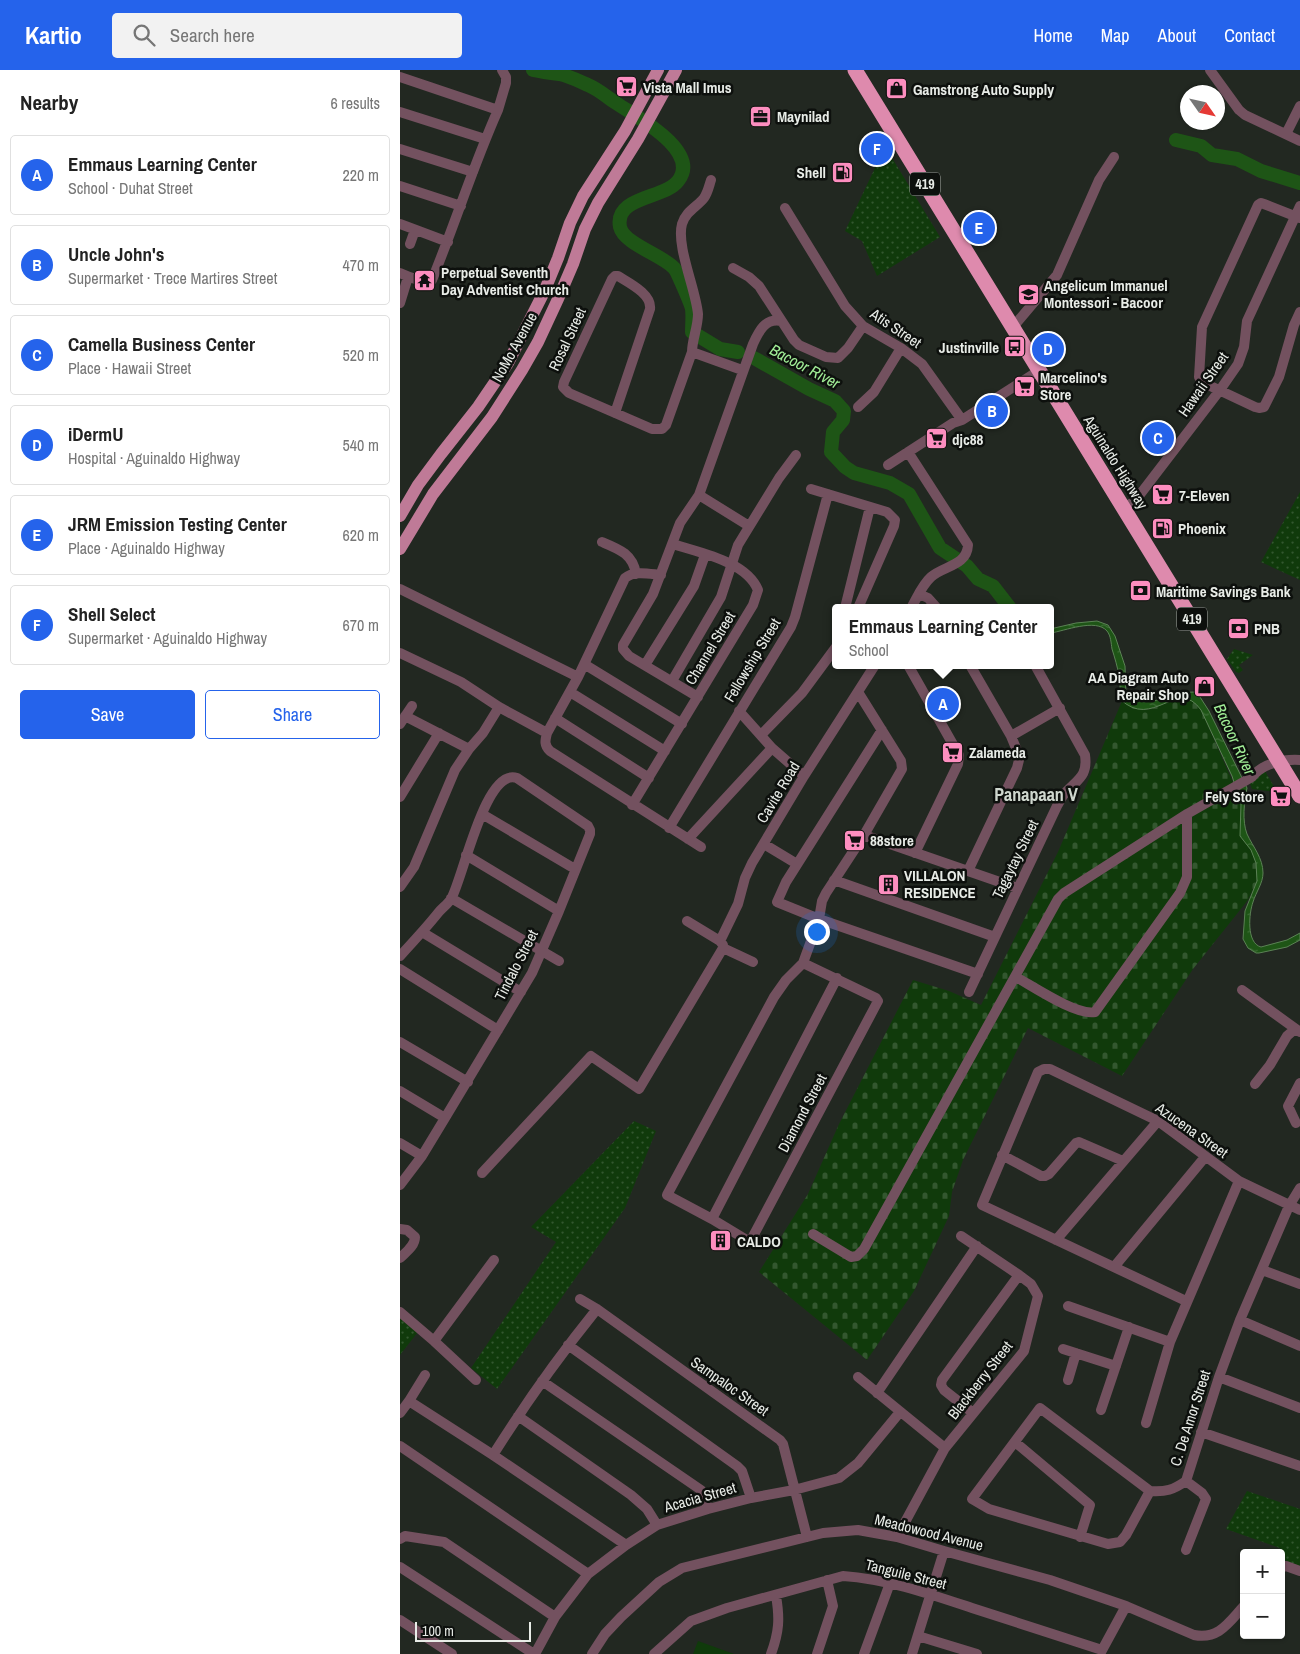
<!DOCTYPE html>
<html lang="en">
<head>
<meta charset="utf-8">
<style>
  body { margin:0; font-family:"Archivo Narrow",sans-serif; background:#f2f2f2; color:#222 }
  .controls { position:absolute; right:15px; bottom:15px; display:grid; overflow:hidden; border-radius:5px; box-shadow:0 1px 4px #0004 }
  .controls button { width:45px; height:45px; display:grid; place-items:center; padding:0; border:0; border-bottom:1px solid #e0e0e0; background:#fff; color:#222; font:25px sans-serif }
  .compass { position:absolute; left:780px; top:15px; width:45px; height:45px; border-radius:50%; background:#fff; box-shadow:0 1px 4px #0004; rotate:124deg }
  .scale { position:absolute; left:15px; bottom:12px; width:116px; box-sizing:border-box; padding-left:5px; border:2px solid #e8ece7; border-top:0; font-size:14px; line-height:18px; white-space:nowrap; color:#e8ece7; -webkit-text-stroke:4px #0d100d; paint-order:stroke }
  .you { position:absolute; left:416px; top:861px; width:18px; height:18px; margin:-12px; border:4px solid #fff; border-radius:50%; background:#1a73e8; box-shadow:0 0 0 8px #1a73e833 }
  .badge { display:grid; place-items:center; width:32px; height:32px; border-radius:50%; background:#2563eb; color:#fff; font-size:16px; font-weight:700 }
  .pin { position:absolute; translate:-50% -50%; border:2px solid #fff; box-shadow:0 1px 5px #0006 }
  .popup { position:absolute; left:432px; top:534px; width:222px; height:65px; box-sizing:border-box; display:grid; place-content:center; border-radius:5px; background:#fff; filter:drop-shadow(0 1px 4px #0005); font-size:16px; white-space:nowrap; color:#767676 }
  .popup b { font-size:19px; color:#222 }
  .popup::after { content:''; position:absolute; left:50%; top:100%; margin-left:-10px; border:10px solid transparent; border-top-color:#fff }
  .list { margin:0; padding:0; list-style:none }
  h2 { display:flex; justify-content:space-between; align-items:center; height:65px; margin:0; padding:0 20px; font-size:21px }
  h2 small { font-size:16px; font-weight:400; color:#767676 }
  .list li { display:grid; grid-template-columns:32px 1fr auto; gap:15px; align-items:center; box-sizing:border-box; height:80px; margin:0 10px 10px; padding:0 10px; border:1px solid #e0e0e0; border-radius:5px }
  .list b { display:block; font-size:19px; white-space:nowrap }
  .list p { margin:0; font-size:16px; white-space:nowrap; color:#767676 }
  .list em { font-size:16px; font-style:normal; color:#767676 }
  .actions { display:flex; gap:10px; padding:15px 20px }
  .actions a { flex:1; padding:11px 0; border:1px solid #2563eb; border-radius:5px; text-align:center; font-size:18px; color:#2563eb }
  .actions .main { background:#2563eb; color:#fff }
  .icon { flex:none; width:28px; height:28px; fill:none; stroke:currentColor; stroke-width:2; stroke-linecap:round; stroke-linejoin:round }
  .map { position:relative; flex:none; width:900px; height:1584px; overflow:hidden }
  header { display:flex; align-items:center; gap:30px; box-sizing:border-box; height:70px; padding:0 25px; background:#2563eb; color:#fff }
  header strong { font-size:24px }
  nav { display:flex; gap:28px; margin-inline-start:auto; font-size:18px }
  .search { width:350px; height:45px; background:#f2f2f2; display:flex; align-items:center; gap:12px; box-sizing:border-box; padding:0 18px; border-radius:5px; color:#767676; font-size:19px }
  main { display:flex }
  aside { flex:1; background:#fff }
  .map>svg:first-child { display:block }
</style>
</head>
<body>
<header>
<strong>Kartio</strong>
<div class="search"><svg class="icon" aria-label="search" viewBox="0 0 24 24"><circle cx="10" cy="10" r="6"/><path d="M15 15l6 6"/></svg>Search here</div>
<nav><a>Home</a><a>Map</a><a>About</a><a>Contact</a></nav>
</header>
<main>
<aside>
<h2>Nearby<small>6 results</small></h2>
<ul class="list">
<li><span class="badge">A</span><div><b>Emmaus Learning Center</b><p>School · Duhat Street</p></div><em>220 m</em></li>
<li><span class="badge">B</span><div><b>Uncle John's</b><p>Supermarket · Trece Martires Street</p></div><em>470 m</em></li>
<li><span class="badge">C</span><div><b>Camella Business Center</b><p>Place · Hawaii Street</p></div><em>520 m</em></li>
<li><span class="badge">D</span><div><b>iDermU</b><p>Hospital · Aguinaldo Highway</p></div><em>540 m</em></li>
<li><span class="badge">E</span><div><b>JRM Emission Testing Center</b><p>Place · Aguinaldo Highway</p></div><em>620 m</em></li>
<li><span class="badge">F</span><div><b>Shell Select</b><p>Supermarket · Aguinaldo Highway</p></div><em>670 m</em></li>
</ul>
<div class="actions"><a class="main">Save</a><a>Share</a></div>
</aside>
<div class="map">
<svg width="900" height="1584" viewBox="0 0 900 1584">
  <defs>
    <pattern id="grass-dots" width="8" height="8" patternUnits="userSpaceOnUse" patternTransform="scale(1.25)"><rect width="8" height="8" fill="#103a0b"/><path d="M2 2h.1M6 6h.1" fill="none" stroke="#33572f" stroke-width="1.8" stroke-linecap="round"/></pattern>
    <pattern id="cemetery-stones" width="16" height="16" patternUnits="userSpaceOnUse" patternTransform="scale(1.25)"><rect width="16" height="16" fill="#103a0b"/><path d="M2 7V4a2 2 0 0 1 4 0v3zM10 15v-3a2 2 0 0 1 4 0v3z" fill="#33572f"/></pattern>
    <pattern id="water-ripples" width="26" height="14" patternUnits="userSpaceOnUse" patternTransform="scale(1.25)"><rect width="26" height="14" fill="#1e5516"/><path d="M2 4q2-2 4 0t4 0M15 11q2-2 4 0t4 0" fill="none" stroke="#3f6e38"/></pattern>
  </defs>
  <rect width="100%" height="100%" fill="#222821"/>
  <path fill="url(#grass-dots)" d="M480,68l60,99 -63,39 -15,-35 -17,-10 40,-84 -11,-6z
    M900,422v88l-39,-18z
    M834,579l19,6 -14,10 4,5 -4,3 -3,-1 -9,-13z
    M865,701l12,21 -25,-3 -3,-8z
    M234,1051l22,10 -31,77 -128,181 -26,-21 85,-126 -25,-15z
    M0,1239l21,19 -21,27z
    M847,1421l53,18v57l-19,-7v-6h-2l1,-5 -54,-19z"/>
  <path fill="url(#cemetery-stones)" d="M784,628l10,3 7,9 35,79 5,15 -1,32 11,14 5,13 1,18 -9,19 -55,69 -71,107 -94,-48 -65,132 -11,32 -3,24 -35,75 -47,69 -108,-88 49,-78 31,-70 74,-144 36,11 32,14 77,-153 64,-151c29,19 34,1 62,-3z"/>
  <path fill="#103a0b" d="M298,1571l36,13h-41z"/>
  <path fill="url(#water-ripples)" stroke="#5b8255" d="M697,551l11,4 7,11 10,30 1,31c26,13 42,-5 69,-5l5,5 9,14 38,77c-3,14 -5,33 0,46 6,13 16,24 16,39 0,10 -7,19 -10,29 -4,11 -7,41 8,45l26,-7 13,-7v7l-13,7 -28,6h-3l-8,-5 -5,-9 2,-28 12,-30 -1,-18 -5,-13 -11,-14 1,-32 -9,-28 -31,-66c-24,-34 -48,21 -81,-11 1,-19 -2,-31 -8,-50 -1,-6 -1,-13 -5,-18 -11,-13 -43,0 -56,2l-1,-4 26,-6z"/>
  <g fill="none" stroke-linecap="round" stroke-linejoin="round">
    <path stroke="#1e5516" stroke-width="14" d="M133,0c9,2 17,3 26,4 10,2 20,7 29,11 10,4 19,12 28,18 19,13 86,48 62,78 -13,18 -64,15 -58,46 4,17 42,28 54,41 3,3 17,36 18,41 1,7 0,16 0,23l28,17 18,3
      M776,70l25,6 11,9 25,4 24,12 39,12
      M354,288l55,31 26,12 9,10 -1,9 -10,12 -2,20 14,15 9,6 36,10 19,11 31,54 27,18 11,13 15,7 17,22"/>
    <path stroke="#73515f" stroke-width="10" d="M810,0l29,40 6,5 55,26
      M0,7l98,33c-25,56 -43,114 -66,170 -9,3 -23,-3 -32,-7
      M98,40l8,-27v-6l-4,-7
      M0,42l85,27
      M886,64l14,-28
      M0,79l73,23
      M0,116l61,20
      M385,138l60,98 18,20 38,22 21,16 40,56
      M900,148l-36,-14 -3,-1 -3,2 -56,122 -3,50 5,6 51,24 4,1 5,-1 15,-30 15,-52 6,-13
      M0,154l48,18
      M10,174l5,-14
      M333,198l16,9 10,9 35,54 5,5 27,12 12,1 10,-10 15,-22
      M0,233l8,-26
      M613,257l44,-52 42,-95 15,-23
      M292,282l50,18
      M458,337l16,-15 27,-44
      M215,343l35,-104c2,-15 -21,-26 -32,-33h-3l-3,3 -48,103 -1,5 6,6 83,36h10l4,-4 26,-73c0,-12 6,-25 6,-38 -2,-24 -22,-68 -16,-90 4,-13 15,-17 22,-26 4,-6 5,-12 7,-18
      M508,382l60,93c-1,21 -25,21 -37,32 -9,8 -14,21 -20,31
      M488,395l65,-42 9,-3 78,-50
      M411,419l76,23 8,8 -1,6 -36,82
      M299,425l50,31
      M724,438l11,-7 85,-111 18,-26 6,-17 3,-26 53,-115
      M202,472c17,7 31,12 34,32
      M261,505c-11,-1 -27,-5 -36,3l-47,99 -31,56c-2,8 -3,12 3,18l151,96
      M0,519l178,88
      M519,524l9,4 9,10
      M445,538l25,-101
      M0,583l61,29 38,25 48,26
      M184,594l98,60
      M245,595l49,-79 11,-31
      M508,595l51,90 -1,9 -43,89
      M272,611l49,-84 17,-52 41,-67 17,-23
      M170,622l95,59
      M298,627l-69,-41 -6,-7v-4l30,-51 27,-71 19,-28 54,-151c6,-13 12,-26 28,-23
      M339,641l33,37 32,28
      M5,646l64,33
      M155,648l94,60
      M0,654l12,-18
      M482,660l-96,152 -9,20 42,17 159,55
      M361,665l41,-42 34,-46
      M611,666l49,-28
      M0,727l39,-64
      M232,735l121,-200 5,-15c-12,-29 -58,-37 -85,-46
      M82,744l93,55
      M269,758l122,-201 4,-10 33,-123
      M464,765l153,53
      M288,769l84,-91
      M364,774l33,20
      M66,785l93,56
      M568,801l49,-103 2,-8 -1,-7 -7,-17 -41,-71
      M434,810l161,57
      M0,817l14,-20 41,-97 14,-21 14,-16 16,-26
      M51,828l108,63
      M22,862l99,60
      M320,871l18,-37 7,-26 7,-15 52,-87 71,-111
      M323,878l30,14
      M0,886c13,-14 26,-28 38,-43 4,-5 10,-9 13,-14 12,-20 34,-132 66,-121l71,48 2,4v4l-31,77 -27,62 -87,145 -23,38 -22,29
      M403,893l73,35 2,3 -128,241 -38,-23 -45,-24 107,-198 12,-17 17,-17 16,-44 3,-18 4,-8 38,-58 38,-66 -1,-8 -43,-69
      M0,899l98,61
      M616,907c18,10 61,39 79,35l85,-119 7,-16v-63
      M842,920l58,42
      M569,922l88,-186c3,-5 5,-10 9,-14 12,-13 22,-16 19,-37l-50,-90
      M0,972l68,40
      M855,1014l15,-19 17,-29 8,-7
      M0,1021l45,27
      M896,1053l-8,-17 12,-23
      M0,1073l22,13
      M602,1085l39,21h4l4,-2 27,-31 3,-1 44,19
      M82,1103l109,-117 48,33 84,-141v-3l-3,-4 -33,-20
      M312,1149l125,-241
      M0,1159l7,1 8,7c0,9 -9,15 -15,21
      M413,1164l38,23 6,-1 7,-7 194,-350 6,-6 123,-79 65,-37c11,-14 31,-18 48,-17
      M656,1170l102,-119
      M714,1197l91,-110
      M862,1200l38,14
      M180,1229l17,10 183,131 3,4 24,93
      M786,1231l-204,-96 56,-133 6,-3h6l108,52 81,60 61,29
      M668,1236l102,36
      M0,1242l34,29
      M840,1250l60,26
      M168,1275l169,121 5,5 9,27
      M663,1279l53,17
      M458,1307l87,71
      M819,1307l81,31
      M76,1310l-42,-39 60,-81
      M668,1310l8,-27
      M142,1311l159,109 4,8 3,11
      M477,1323l100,-147
      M9,1331l84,54 133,90
      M701,1340l28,-83
      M0,1343l9,-12 16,-26
      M573,1343l-29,-23 -3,-5 1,-5 77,-105
      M118,1346l113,79 16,14 10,16
      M746,1353l24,-81 69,-161
      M801,1362l99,34
      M615,1372l75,63 -10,32
      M0,1376l188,128
      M93,1385c32,-51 66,-99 104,-146
      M750,1421l-110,-83 -68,91 17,10 119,35 12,-2 6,-7 24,-44c16,1 23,-1 36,-10l33,-104 21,-57 49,-114 11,-18
      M497,1467l48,-89 79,-97 14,-55 -7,-12 -12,-9 -58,-39
      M0,1469l5,-3 39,6 111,75
      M786,1480l20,-51 -4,-6 -16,-12
      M0,1497l134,87
      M881,1497l5,-1 14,5
      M0,1550l52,34
      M518,1566l59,18
      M135,1584l20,-37 33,-43 38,-29 31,-20 51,-16 43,-11 43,-8 45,-12 19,-15 42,-51
      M192,1584l13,-20 16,-17 38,-35 23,-14 141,-35 35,-3 39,7 47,14 106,29 76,26 68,29c25,5 35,-13 50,-29
      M254,1584l37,-33 36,-13 116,-32c44,3 87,18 129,32 43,14 87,28 130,42
      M371,1584c8,-22 9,-35 5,-58
      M417,1584l16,-48 -6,-26
      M464,1584l26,-71
      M512,1584l32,-103
      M700,1584l26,-48"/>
    <path stroke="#bf7a97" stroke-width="12" d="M0,446l18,-31 23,-31 37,-47 30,-44 36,-71 14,-34 12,-35 13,-27 42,-65 33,-61
      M0,479l33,-55 59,-77 30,-47 16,-28 20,-43 15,-35 12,-35 13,-26 40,-64 38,-69"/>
    <path stroke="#de8aad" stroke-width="15" d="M455,0l445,726"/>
  </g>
  <defs>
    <symbol id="supermarket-square" viewBox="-11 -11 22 22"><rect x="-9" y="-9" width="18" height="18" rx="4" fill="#fd8ebf" stroke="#0d100d"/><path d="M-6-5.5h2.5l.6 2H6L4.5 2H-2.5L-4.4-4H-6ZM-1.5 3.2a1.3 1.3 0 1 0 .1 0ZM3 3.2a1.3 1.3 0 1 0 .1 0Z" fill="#111"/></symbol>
    <symbol id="shop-square" viewBox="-11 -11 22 22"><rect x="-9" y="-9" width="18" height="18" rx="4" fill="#fd8ebf" stroke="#0d100d"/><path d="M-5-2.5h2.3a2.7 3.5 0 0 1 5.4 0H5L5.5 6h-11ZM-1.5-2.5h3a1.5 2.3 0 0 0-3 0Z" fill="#111"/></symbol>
    <symbol id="office-square" viewBox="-11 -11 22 22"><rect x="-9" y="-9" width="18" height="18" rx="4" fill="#fd8ebf" stroke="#0d100d"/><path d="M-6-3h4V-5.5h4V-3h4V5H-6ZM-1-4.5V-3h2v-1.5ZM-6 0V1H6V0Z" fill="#111"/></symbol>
    <symbol id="fuel-square" viewBox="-11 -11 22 22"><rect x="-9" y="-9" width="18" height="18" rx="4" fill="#fd8ebf" stroke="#0d100d"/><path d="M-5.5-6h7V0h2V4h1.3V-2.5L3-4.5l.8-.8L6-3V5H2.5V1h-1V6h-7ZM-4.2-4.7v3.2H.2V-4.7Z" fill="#111"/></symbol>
    <symbol id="temple-square" viewBox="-11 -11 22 22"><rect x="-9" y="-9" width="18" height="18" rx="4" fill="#fd8ebf" stroke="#0d100d"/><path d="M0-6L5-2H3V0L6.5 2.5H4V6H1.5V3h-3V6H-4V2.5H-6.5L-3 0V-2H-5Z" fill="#111"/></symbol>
    <symbol id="school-square" viewBox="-11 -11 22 22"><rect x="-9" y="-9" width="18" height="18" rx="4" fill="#fd8ebf" stroke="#0d100d"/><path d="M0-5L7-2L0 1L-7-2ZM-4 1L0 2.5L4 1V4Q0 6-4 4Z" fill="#111"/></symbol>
    <symbol id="bus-square" viewBox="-11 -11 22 22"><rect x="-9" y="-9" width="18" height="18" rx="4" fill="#fd8ebf" stroke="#0d100d"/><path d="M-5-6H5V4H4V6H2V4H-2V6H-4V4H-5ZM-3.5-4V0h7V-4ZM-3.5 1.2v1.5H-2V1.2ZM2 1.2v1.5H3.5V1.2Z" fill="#111"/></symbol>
    <symbol id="bank-square" viewBox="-11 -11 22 22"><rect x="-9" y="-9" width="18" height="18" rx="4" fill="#fd8ebf" stroke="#0d100d"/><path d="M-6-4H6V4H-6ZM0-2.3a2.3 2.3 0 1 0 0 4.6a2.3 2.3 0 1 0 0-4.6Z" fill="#111"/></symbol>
    <symbol id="building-square" viewBox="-11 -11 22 22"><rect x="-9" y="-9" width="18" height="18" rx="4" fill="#fd8ebf" stroke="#0d100d"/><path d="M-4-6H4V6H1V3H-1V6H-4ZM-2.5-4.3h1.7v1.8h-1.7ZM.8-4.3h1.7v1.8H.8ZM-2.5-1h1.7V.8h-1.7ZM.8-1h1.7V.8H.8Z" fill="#111"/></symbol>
  </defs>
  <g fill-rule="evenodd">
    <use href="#supermarket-square" x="214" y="4" width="25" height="25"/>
    <use href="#shop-square" x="484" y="6" width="25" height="25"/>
    <use href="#office-square" x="348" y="34" width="25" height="25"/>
    <use href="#fuel-square" x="430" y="90" width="25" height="25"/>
    <use href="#temple-square" x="12" y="198" width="25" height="25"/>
    <use href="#school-square" x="616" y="212" width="25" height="25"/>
    <use href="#bus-square" x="602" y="264" width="25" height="25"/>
    <use href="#supermarket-square" x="612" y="304" width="25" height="25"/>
    <use href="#supermarket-square" x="524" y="356" width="25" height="25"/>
    <use href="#supermarket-square" x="750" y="412" width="25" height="25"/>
    <use href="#fuel-square" x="750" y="446" width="25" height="25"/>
    <use href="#bank-square" x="728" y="508" width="25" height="25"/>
    <use href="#bank-square" x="826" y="546" width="25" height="25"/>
    <use href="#shop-square" x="792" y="604" width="25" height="25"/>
    <use href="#supermarket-square" x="540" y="670" width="25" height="25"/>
    <use href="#supermarket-square" x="868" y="714" width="25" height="25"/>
    <use href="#supermarket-square" x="442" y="758" width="25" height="25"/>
    <use href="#building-square" x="476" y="802" width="25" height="25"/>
    <use href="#building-square" x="308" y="1158" width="25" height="25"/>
  </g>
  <g text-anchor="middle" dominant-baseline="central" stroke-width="5" stroke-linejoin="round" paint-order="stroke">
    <g fill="#0d100d" stroke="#a6aaa6" stroke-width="1">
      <rect x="510" y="102.5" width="30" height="23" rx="4"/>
      <rect x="777" y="537.5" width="30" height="23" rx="4"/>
    </g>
    <g font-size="14" font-weight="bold" fill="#e8ece7">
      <text x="525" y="114">419</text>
      <text x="792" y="549">419</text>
    </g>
    <g font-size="15" font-weight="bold" fill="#e8ece7" stroke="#0d100d" text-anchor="start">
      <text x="243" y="17">Vista Mall Imus</text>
      <text x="513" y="19">Gamstrong Auto Supply</text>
      <text x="377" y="46">Maynilad</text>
      <text x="426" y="102" text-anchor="end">Shell</text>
      <text x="41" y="202">Perpetual Seventh<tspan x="41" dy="17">Day Adventist Church</tspan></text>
      <text x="644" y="215">Angelicum Immanuel<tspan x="644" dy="17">Montessori - Bacoor</tspan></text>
      <text x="599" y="277" text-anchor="end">Justinville</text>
      <text x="640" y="307">Marcelino's<tspan x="640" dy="17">Store</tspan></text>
      <text x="552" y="369">djc88</text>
      <text x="779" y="425">7-Eleven</text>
      <text x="778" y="458">Phoenix</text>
      <text x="756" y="521">Maritime Savings Bank</text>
      <text x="854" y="558">PNB</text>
      <text x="789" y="607" text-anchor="end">AA Diagram Auto<tspan x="789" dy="17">Repair Shop</tspan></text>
      <text x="569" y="682">Zalameda</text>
      <text x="864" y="726" text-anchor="end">Fely Store</text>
      <text x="470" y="770">88store</text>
      <text x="504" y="805">VILLALON<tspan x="504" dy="17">RESIDENCE</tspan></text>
      <text x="337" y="1171">CALDO</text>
    </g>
    <g font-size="15" fill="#e8ece7" stroke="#0d100d">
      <text transform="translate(496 258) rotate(34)">Atis Street</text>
      <text transform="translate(167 269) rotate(-65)">Rosal Street</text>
      <text transform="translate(114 277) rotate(-61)">NoMo Avenue</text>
      <text transform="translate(803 314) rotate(-55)">Hawaii Street</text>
      <text transform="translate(716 392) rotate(58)">Aguinaldo Highway</text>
      <text transform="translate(310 578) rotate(-59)">Channel Street</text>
      <text transform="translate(352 590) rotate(-59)">Fellowship Street</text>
      <text transform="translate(378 722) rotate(-59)">Cavite Road</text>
      <text transform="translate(615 789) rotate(-64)">Tagaytay Street</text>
      <text transform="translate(116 895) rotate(-63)">Tindalo Street</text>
      <text transform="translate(402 1043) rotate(-62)">Diamond Street</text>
      <text transform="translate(792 1060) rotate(35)">Azucena Street</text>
      <text transform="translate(580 1310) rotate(-52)">Blackberry Street</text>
      <text transform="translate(330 1316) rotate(35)">Sampaloc Street</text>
      <text transform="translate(790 1348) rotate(-72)">C. De Amor Street</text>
      <text transform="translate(300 1427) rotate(-16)">Acacia Street</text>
      <text transform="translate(529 1462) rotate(14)">Meadowood Avenue</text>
      <text transform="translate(506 1504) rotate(14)">Tanguile Street</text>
    </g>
    <g font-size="16" font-style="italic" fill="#a1ee97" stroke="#0d100d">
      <text transform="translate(405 296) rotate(28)">Bacoor River</text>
      <text transform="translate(835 669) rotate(65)">Bacoor River</text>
    </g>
    <g font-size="18" font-weight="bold" fill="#cfd7ce" stroke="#0d100d">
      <text x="636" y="724">Panapaan V</text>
    </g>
  </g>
</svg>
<div class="controls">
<button>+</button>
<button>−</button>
</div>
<svg class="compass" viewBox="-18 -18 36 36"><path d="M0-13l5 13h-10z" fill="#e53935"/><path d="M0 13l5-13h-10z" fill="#767676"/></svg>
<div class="scale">100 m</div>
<div class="you"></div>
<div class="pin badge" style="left:543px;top:634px">A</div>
<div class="popup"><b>Emmaus Learning Center</b>School</div>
<div class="pin badge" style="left:592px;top:341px">B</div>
<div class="pin badge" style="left:758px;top:368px">C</div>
<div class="pin badge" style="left:648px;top:279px">D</div>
<div class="pin badge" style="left:579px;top:158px">E</div>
<div class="pin badge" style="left:477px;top:79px">F</div>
</div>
</main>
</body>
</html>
